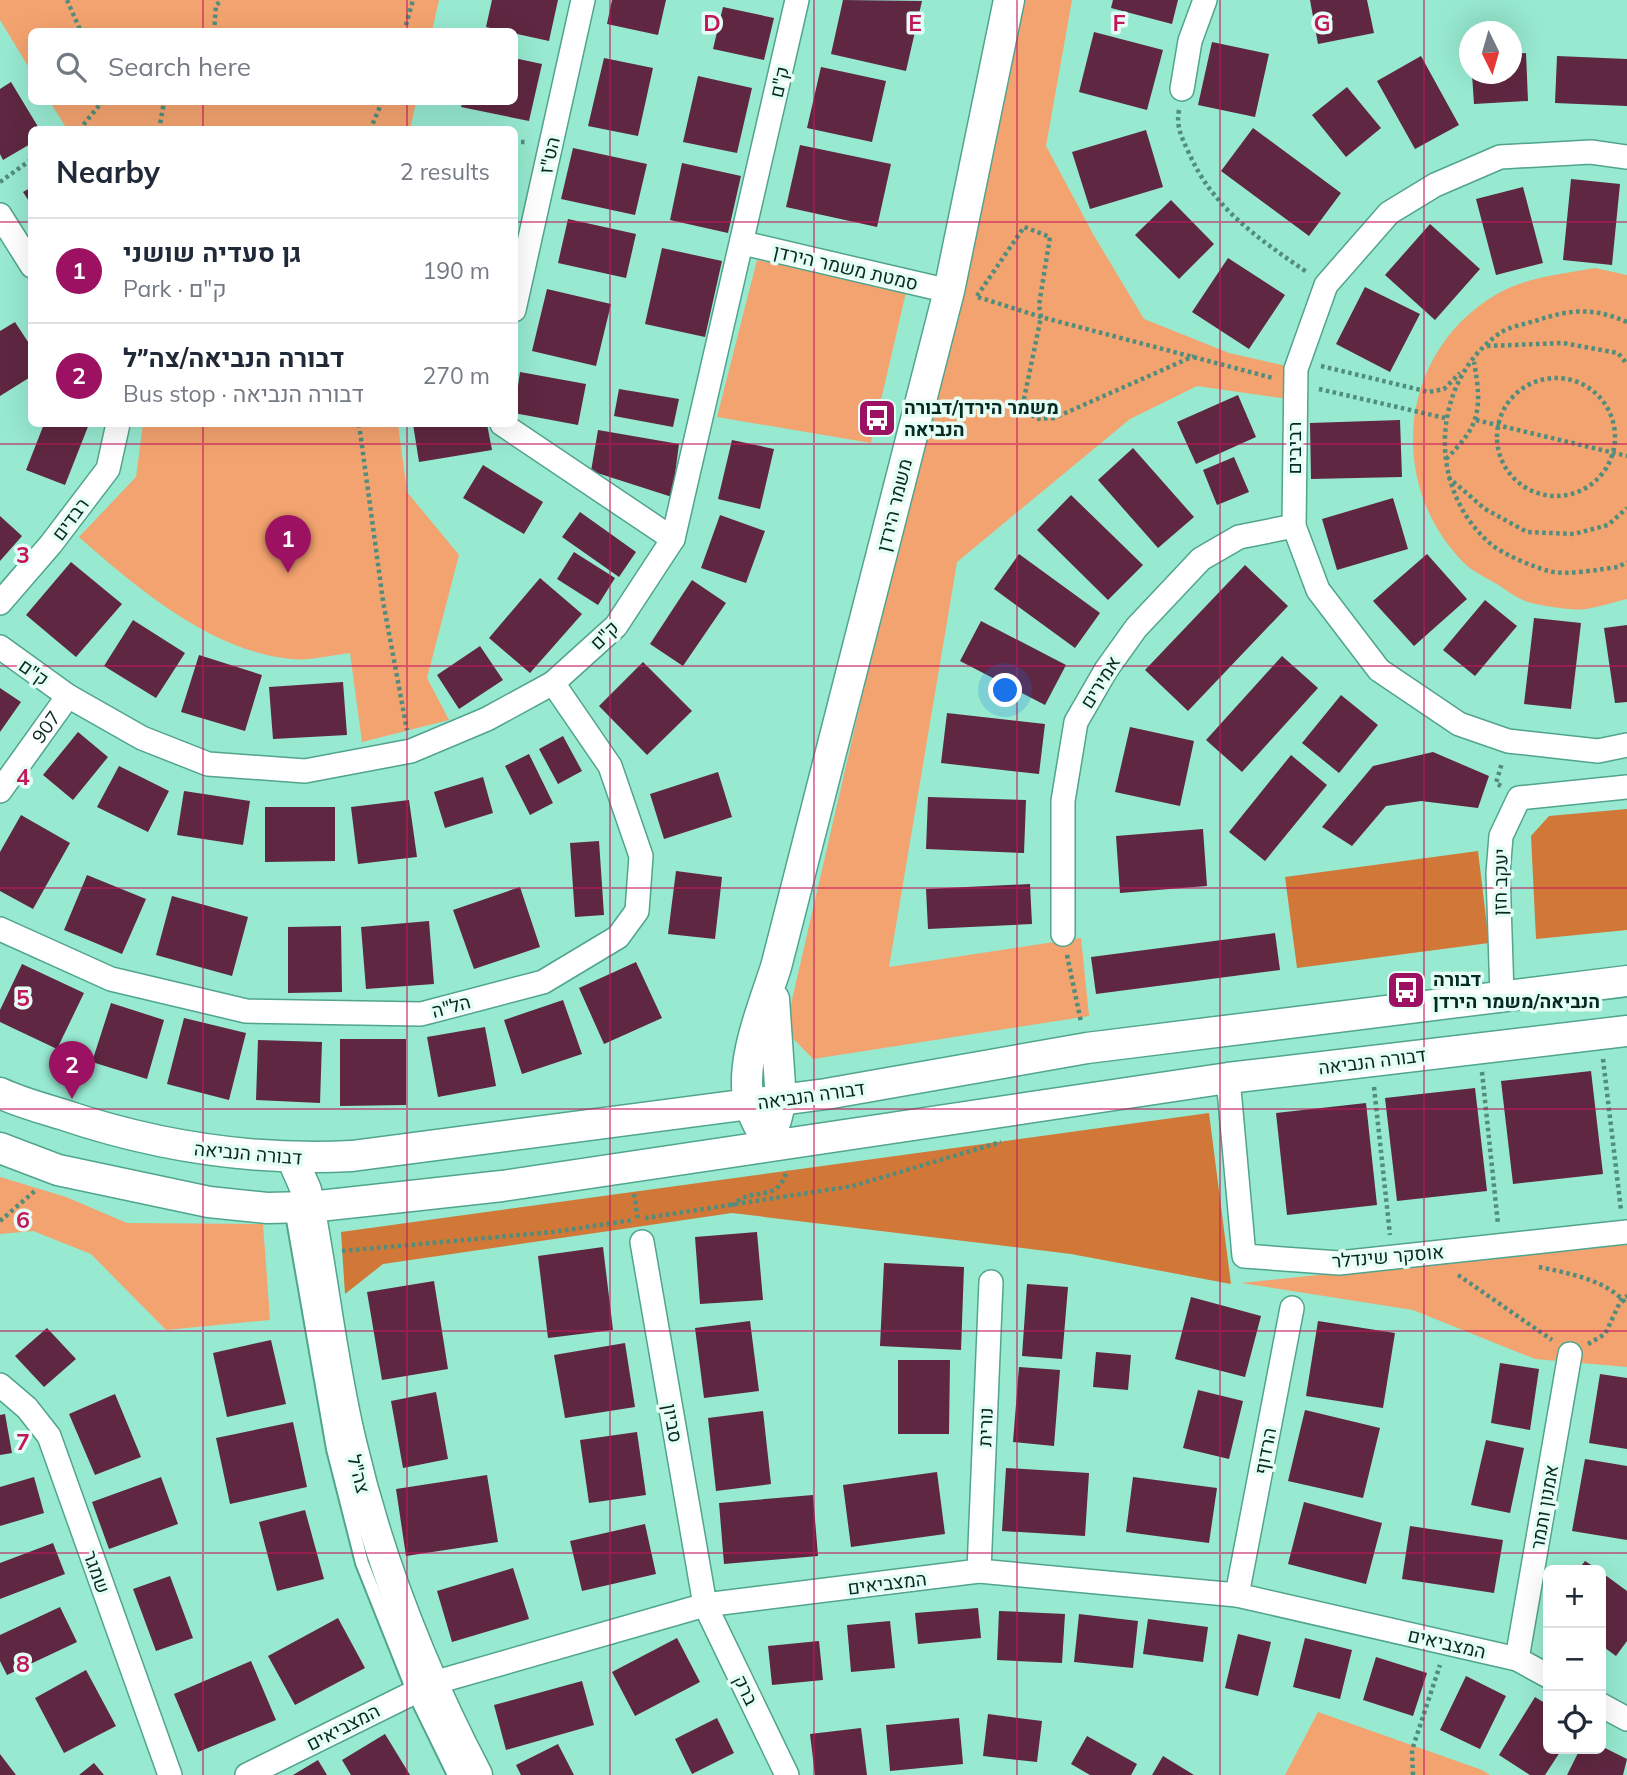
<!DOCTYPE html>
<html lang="en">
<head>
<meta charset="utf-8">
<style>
  body { margin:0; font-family:Mulish,Heebo,sans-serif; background:#f2f2f3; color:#1f2937 }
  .controls { position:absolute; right:21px; bottom:21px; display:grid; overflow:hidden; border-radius:10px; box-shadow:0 7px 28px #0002 }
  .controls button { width:63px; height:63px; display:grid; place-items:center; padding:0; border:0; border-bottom:2px solid #e0e1e3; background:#fff; color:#1f2937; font:35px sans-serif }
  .compass { position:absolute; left:1459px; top:21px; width:63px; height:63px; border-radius:50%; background:#fff; box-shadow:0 7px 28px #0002; rotate:175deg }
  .you { position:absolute; left:1006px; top:691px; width:24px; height:24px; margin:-18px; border:5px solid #fff; border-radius:50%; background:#1a73e8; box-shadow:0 0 0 10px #1a73e833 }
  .badge { display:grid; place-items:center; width:46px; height:46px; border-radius:50%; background:#9c1161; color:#fff; font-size:23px; font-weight:700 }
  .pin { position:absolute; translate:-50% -58px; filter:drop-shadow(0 2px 4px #0008) }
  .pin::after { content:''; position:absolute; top:37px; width:24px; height:21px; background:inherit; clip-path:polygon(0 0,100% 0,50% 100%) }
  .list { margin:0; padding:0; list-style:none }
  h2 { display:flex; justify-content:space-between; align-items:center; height:91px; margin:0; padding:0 28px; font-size:30px }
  h2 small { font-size:23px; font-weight:400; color:#747a83 }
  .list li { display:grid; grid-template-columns:46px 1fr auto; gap:21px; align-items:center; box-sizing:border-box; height:105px; padding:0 28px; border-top:2px solid #e0e1e3 }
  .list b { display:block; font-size:26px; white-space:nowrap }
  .list p { margin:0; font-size:23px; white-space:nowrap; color:#747a83 }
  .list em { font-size:23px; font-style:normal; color:#747a83 }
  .icon { flex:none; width:38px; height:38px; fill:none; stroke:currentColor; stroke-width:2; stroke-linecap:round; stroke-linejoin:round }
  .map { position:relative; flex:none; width:1627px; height:1775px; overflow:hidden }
  .search { position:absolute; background:#fff; box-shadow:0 7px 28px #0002; left:28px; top:28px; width:490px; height:77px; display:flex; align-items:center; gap:18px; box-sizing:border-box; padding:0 24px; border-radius:10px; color:#747a83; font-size:26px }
  .panel { position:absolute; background:#fff; box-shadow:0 7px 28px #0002; left:28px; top:126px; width:490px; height:301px; border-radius:10px }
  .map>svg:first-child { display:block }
</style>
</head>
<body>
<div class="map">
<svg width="1627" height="1775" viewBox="0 0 1627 1775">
  <rect width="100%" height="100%" fill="#97e9d0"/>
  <path fill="#f3a36f" d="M0,0h439l-7,31 -400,1 -1,39 -31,-51z
    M1023,0h49l-26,146 47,88 51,85 85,34 62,14 -3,32 -91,-13 -67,33 -173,143 -68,405 192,-29 8,78 -276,43 -28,-29z
    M50,102h366l-6,28 -343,-1z
    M757,260l150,28 -36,155 -154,-26z
    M1595,268l32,7v324c-13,3 -28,8 -41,10 -12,2 -52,-4 -63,-9 -10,-4 -19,-12 -28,-17 -10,-6 -23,-12 -31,-20 -79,-80 -65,-212 33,-269 29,-17 66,-20 98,-26z
    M143,424h255l9,68 52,63 -32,123 22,42 -87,22 -12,-89c-18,2 -40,8 -59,6 -80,-8 -153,-70 -212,-122l57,-60z
    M0,1177l66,20 61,26 136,1 7,96 -104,10 -75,-76 -58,-23 -33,3z
    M1627,1243v124l-92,-8 -122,-49 -172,-27z
    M1318,1712l164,58 8,5h-205z"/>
  <path fill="#d17839" d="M1627,809v121l-91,9 -5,-103 18,-20z
    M1478,851l11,92 -192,25 -12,-91z
    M1209,1113l22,171 -160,-30 -339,-41 -349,51 -38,30 -4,-62z"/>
  <path fill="#5f2741" d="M492,0h66l-9,41 -63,-14z
    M612,0h54l-8,35 -51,-11z
    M843,0l79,1 -16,70 -75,-17z
    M1113,0h65l-6,24 -61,-16z
    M1310,0h57l7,33 -56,11z
    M723,7l51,11 -10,42 -51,-11z
    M1094,32l69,18 -16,60 -68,-18z
    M1212,42l57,12 -14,63 -57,-12z
    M1526,53l2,48 -54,3 -2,-30h40v-20z
    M1421,56l38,69 -44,24 -38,-68z
    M1557,56l70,3v47l-72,-3z
    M514,58l28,6 -13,57 -68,-14 2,-5h51z
    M604,58l49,10 -15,68 -50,-10z
    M821,67l65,14 -14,61 -65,-14z
    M698,76l54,12 -15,65 -54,-11z
    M11,82l29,48h-8v13l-29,17 -3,-6v-65z
    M1347,87l34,41 -35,29 -34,-42z
    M1253,128l88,65 -32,43 -88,-65z
    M1146,130l17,57 -73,22 -18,-57z
    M800,145l91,19 -14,63 -91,-20z
    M573,148l74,16 -12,51 -74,-16z
    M682,163l59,13 -13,57 -58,-13z
    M1571,179l49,5 -8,81 -49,-5z
    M32,187v19l-9,-14z
    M1523,187l20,76 -47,12 -20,-76z
    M1171,200l43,44 -35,35 -44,-44z
    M568,219l68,15 -10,44 -68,-15z
    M1430,224l50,45 -45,51 -50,-45z
    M662,248l60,13 -17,76 -60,-13z
    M1228,258l57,37 -36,54 -57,-37z
    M1365,287l55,27 -30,58 -54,-28z
    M547,289l64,15 -15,62 -64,-15z
    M15,322l17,26v28l-32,20v-65z
    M520,372l66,12 -8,41 -64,-12z
    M619,389l60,10 -6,28 -59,-11z
    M1238,395l18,42 -60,27 -19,-42z
    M1400,420l2,57 -91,2 -1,-56z
    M44,424h45l-24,61 -39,-15z
    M413,424h74l5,26 -73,12z
    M598,430l81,14 -7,53 -81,-26z
    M732,440l42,9 -14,60 -42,-10z
    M1133,448l61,69 -36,31 -60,-68z
    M1234,457l15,35 -32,13 -14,-35z
    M483,465l60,37 -19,32 -61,-36z
    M1071,495l72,70 -35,35 -71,-70z
    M1393,498l15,51 -71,21 -15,-51z
    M580,512l56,40 -17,25 -57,-40z
    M720,515l45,16 -19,52 -45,-15z
    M0,516l22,20 -22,25z
    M574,552l41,26 -17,27 -41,-26z
    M1019,554l81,59 -25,35 -81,-59z
    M1427,554l40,45 -53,47 -41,-45z
    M71,562l51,42 -46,53 -50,-42z
    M1245,565l43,41 -100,105 -43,-41z
    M540,578l42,36 -52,59 -41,-35z
    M692,580l34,23 -43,63 -33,-22z
    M1485,600l32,26 -42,50 -32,-26z
    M1534,618l47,5 -10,86 -47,-5z
    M133,620l52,33 -29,45 -52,-32z
    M981,621l85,44 -21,40 -85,-44z
    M1627,625v77l-12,1 -11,-75z
    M480,646l23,34 -44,29 -22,-34z
    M199,655l63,20 -17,56 -64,-19z
    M1282,656l36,32 -76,84 -36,-32z
    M643,662l49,49 -45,44 -48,-49z
    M343,682l4,53 -74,4 -4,-52z
    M0,688l21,14 -21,30z
    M1341,695l37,30 -39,48 -37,-30z
    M947,713l98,11 -6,50 -98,-11z
    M1130,727l64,14 -14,65 -65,-14z
    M78,732l30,25 -35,43 -30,-25z
    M563,736l19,35 -24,13 -19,-35z
    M1433,752l56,24 -11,32 -57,-7 -35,5 -34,40 -30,-19 51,-61z
    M529,754l24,49 -23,12 -25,-49z
    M1291,755l36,30 -62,76 -36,-29z
    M119,766l50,25 -21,41 -51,-25z
    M718,772l14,45 -68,22 -14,-45z
    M483,777l10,36 -48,15 -11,-36z
    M184,791l66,10 -7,44 -66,-10z
    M928,797l98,3 -2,53 -98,-4z
    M409,800l8,57 -59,7 -7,-57z
    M265,807h70v54l-70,1z
    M21,815l49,28 -37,66 -33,-18v-39z
    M1203,829l4,57 -87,7 -4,-57z
    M599,841l5,74 -29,2 -5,-74z
    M676,871l46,6 -7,62 -47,-5z
    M87,875l59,24 -24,55 -58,-24z
    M1030,884l2,40 -104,5 -2,-40z
    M520,887l20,60 -66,22 -21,-59z
    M172,896l76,21 -16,59 -76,-21z
    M429,921l5,63 -68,5 -5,-62z
    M341,926l1,66 -54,1v-66z
    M1275,933l5,37 -184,24 -5,-37z
    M636,962l26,56 -58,26 -25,-56z
    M22,964l62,29 -27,56 -57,-27v-12z
    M563,1000l19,54 -60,20 -18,-54z
    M111,1003l53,17 -17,59 -55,-17z
    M184,1018l62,15 -17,67 -62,-16z
    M485,1027l11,59 -58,11 -11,-60z
    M340,1039h66v66l-66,1z
    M258,1040l64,2 -2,61 -64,-3z
    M1591,1071l12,103 -90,10 -12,-103z
    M1475,1088l12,103 -90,10 -12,-103z
    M1366,1103l11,102 -90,10 -11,-102z
    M757,1232l6,68 -63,4 -5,-67z
    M603,1247l10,83 -65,8 -10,-82z
    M884,1263l80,4 -3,83 -81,-4z
    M434,1281l14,88 -66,11 -15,-88z
    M1027,1284l41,3 -6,72 -40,-3z
    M1191,1297l70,19 -16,61 -70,-18z
    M750,1321l9,70 -55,7 -9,-70z
    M1318,1321l77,12 -12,75 -77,-12z
    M47,1328l29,31 -32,28 -29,-31z
    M271,1340l15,64 -59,13 -14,-64z
    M625,1343l10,64 -70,11 -11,-63z
    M1096,1352l35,3 -3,35 -35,-3z
    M898,1360h52l-1,74h-51z
    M1500,1363l39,6 -9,61 -39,-7z
    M1019,1367l41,3 -6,76 -41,-4z
    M1600,1374l27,4v71l-38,-6z
    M1198,1390l45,11 -14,58 -46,-11z
    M436,1392l12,67 -45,9 -12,-67z
    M115,1394l26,63 -46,18 -26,-61z
    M1305,1410l75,18 -17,70 -75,-17z
    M763,1411l8,73 -55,7 -8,-73z
    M5,1414l7,39 -12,2v-40z
    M293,1422l14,65 -77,17 -14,-66z
    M637,1432l9,63 -57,8 -9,-63z
    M1486,1440l38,8 -14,65 -39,-8z
    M1585,1459l42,7v74l-55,-9z
    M1006,1468l83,5 -4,63 -83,-5z
    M937,1472l8,62 -94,13 -8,-62z
    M487,1475l11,67 -92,14 -10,-67z
    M34,1477l10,36 -44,13v-39z
    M161,1477l17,47 -69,25 -17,-47z
    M1133,1477l84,11 -8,55 -83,-11z
    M813,1495l5,61 -94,8 -5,-61z
    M1304,1502l78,21 -16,61 -78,-20z
    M305,1510l19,69 -47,12 -18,-69z
    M645,1524l11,50 -74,17 -12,-50z
    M1410,1526l93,14 -9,53 -92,-14z
    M53,1543l12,31 -65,25v-36z
    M1585,1561l14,9h-21z
    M513,1568l16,51 -77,23 -15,-51z
    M1601,1572l26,19v50l-11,15 -15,-11z
    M170,1576l23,62 -37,13 -23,-62z
    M60,1607l17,35 -70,33 -7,-14v-26z
    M978,1608l3,30 -63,6 -3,-31z
    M999,1611l66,3 -3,49 -65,-3z
    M1079,1614l59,7 -5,47 -59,-6z
    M338,1618l27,50 -70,37 -27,-49z
    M1148,1619l60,8 -5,35 -60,-8z
    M890,1621l5,47 -44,4 -4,-47z
    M1238,1634l33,8 -13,54 -33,-8z
    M677,1638l23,44 -65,34 -23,-44z
    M1305,1638l47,12 -12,49 -47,-12z
    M819,1641l4,39 -51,5 -4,-39z
    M1376,1657l51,16 -14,43 -50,-16z
    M251,1661l25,59 -78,32 -24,-58z
    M86,1670l30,56 -52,27 -29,-55z
    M1466,1676l40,20 -26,53 -40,-19z
    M582,1681l12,44 -88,25 -12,-45z
    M1535,1697l13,8v44h14l-17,26h-15l-31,-20z
    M988,1714l54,7 -5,41 -54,-6z
    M717,1718l17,35 -42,21 -17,-35z
    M959,1718l4,46 -73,7 -4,-46z
    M861,1728l6,47h-52l-5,-41z
    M385,1734l25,41h-59l-9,-15z
    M1087,1736l50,28 -6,11h-41l-19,-11z
    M558,1744l16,31h-53l-5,-10z
    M1601,1746l26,13 -4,16h-56l13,-26h21z
    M0,1754l16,21h-16z
    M1163,1756l31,19h-42z
    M318,1760l9,15h-34z
    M94,1763l10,12h-25z"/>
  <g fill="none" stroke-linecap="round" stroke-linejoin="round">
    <defs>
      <path id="service" d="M291,1208l42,241 29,114 51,128 41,84"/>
      <g id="minor">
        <path d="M1182,89l8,-48 15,-41"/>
        <path d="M1627,157l-36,-5 -91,5 -65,28 -46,28 -63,72 -30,84 -2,157 24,64 61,80 80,54 49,17 90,10 29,-6"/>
        <path d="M0,215l32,51"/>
        <path d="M743,243l206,48"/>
        <path d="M514,310l69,-310"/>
        <path d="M502,424l171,115"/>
        <path d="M0,603l51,-59 57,-75 10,-45"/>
        <path d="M0,647l68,49 74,42 66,26 97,7 106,-20 76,-32 66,-36 63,-57 57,-87 124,-539"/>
        <path id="s1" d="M0,791l68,-95"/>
        <path d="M0,929l111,50 135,32 175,3 122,-32 75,-45 19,-26 4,-55 -31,-90 -57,-83"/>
        <path d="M1063,934v-133l13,-79 30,-52 30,-42 65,-69 38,-22 55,-11"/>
        <path d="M1502,995l-4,-122 3,-37 18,-38 108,-11"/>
        <path d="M1228,1078l16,178 95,7 288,-31"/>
        <path d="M642,1242l63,363 82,170"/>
        <path d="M0,1385l27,23 22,28 121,339"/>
        <path d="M979,1571l12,-289"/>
        <path d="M1237,1595l55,-287"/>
        <path d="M1517,1659l53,-305"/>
        <path d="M1601,1705l26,14"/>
        <path d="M247,1775l186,-92 272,-78 274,-34 258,24 280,64 31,17"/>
      </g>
      <path id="tertiary" d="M774,999l7,101 -5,20
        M0,1093c19,9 41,15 61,21 94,32 191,47 291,42l474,-62 261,-46 540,-67
        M769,1145c-6,-13 -15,-26 -19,-40 -12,-39 14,-101 26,-138l173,-676 60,-291
        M0,1148l58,22 151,32 58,6 43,-1 192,-21 726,-108 399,-47
        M292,1158l14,32c17,84 25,170 45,252 27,116 71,228 126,333"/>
    </defs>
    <use href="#service" stroke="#51a48d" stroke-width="16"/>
    <use href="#minor" stroke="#51a48d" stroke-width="26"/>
    <use href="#tertiary" stroke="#51a48d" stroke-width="33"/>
    <path stroke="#518d7c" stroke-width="4.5" stroke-dasharray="3.5 3.5" stroke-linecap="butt" d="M67,0l14,32
      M214,32l2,-27 6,-5
      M404,32l9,-32
      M1179,110c-3,16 2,26 9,41 25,58 70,87 120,122
      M79,130l23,-28
      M159,130l5,-28
      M370,130l12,-28
      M514,142h14
      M0,182l32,-23
      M977,296l47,-69 26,10 -11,68 2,12 -17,82 11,20 19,-1 140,-62
      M978,297l63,20 232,61
      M1627,322c-35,-15 -56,-13 -92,-1 -11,3 -26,6 -35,12 -70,49 -74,157 -8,212 13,10 41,22 57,26 16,5 52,-2 69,-4l9,-5
      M1487,346l76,-3 55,10 9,11
      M1321,366l108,26 15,-3 16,-16
      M1497 437a59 59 0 1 1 118 0a59 59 0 1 1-118 0Z
      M1319,389l126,29
      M1476,420l151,36
      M359,424l24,177 24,129
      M1446,459c35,-34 36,-51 28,-97
      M1448,477l37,32 42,23 47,2 34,-9 19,-17
      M1501,786l-5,-3 6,-20
      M1067,955l14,67
      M1603,1059l18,151
      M1482,1072l16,152
      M1374,1087l16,148
      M634,1194l4,26
      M732,1206c20,-22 45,0 55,-36
      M645,1218l208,-32 148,-44
      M0,1221l36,-31
      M342,1251l211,-19 80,-12
      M1539,1267c28,6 70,13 88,38
      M1458,1275l94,65
      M1588,1344l17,-10 17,-36 5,-2
      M1413,1775l-1,-25 28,-85"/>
    <use href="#service" stroke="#fff" stroke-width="12"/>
    <use href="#minor" stroke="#fff" stroke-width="23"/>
    <use href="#tertiary" stroke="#fff" stroke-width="30"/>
  </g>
  <path fill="none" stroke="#c2185b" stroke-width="2" stroke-opacity="0.55" d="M203,0v32M407,0v32M610,0v1775M814,0v1775M1017,0v1775M1220,0v1775M1424,0v1775M203,102v28M407,102v28M0,222h32M514,222h1113M203,424v1351M407,424v1351M0,444h1627M0,666h1627M0,888h1627M0,1109h1627M0,1331h1627M0,1553h1627"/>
  <defs>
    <symbol id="bus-square" viewBox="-11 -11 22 22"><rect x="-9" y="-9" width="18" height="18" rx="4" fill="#9c1161" stroke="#e6fdf5"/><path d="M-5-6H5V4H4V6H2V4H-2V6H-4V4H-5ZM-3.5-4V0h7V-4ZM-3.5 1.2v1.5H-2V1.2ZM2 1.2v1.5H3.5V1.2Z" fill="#fff"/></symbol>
  </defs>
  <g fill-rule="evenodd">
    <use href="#bus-square" x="855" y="396" width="44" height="44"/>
    <use href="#bus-square" x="1384" y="968" width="44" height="44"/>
  </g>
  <g text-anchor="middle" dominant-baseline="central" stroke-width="7" stroke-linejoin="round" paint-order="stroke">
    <g font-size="19" fill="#052a21" stroke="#e6fdf5">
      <text transform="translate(779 82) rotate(-77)">ק"ם</text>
      <text transform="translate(549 155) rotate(-77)">הט"ז</text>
      <text transform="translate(846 267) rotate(13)">סמטת משמר הירדן</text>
      <text transform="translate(1294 448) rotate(-90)">רביבים</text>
      <text transform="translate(894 505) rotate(-76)">משמר הירדן</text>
      <text transform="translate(70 519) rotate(-53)">רבדים</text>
      <text transform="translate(604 635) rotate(-45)">ק"ם</text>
      <text transform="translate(34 672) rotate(35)">ק"ם</text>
      <text transform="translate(1100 682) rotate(-58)">אמירים</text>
      <text stroke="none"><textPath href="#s1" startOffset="79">907</textPath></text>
      <text transform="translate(1500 882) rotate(-89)">יעקב חזן</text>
      <text transform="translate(451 1006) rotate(-15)">הל"ה</text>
      <text transform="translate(1372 1061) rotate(-7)">דבורה הנביאה</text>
      <text transform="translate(811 1095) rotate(-8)">דבורה הנביאה</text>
      <text transform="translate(248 1153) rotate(5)">דבורה הנביאה</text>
      <text transform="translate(1388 1256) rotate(-5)">אוסקר שינדלר</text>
      <text transform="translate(673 1423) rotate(80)">סביון</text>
      <text transform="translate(985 1427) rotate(-88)">נורית</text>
      <text transform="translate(1265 1451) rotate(-79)">הרדוף</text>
      <text transform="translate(359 1474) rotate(75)">צה"ל</text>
      <text transform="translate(1544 1507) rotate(-80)">אמנון ותמר</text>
      <text transform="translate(97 1572) rotate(70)">שמגר</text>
      <text transform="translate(887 1583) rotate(-7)">המצביאים</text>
      <text transform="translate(1447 1643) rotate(13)">המצביאים</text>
      <text transform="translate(746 1690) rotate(64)">ברק</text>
      <text transform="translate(343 1727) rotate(-27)">המצביאים</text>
    </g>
    <g font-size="19" font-weight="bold" fill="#052a21" stroke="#e6fdf5" text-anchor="start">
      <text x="904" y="407">משמר הירדן/דבורה<tspan x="904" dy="22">הנביאה</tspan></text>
      <text x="1433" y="979">דבורה<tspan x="1433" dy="22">הנביאה/משמר הירדן</tspan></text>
    </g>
  </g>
  <g font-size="23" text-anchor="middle" font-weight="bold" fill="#c2185b" stroke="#e6fdf5" stroke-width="7" stroke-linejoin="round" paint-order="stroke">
    <text x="712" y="31">D</text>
    <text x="915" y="31">E</text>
    <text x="1119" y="31">F</text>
    <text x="1322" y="31">G</text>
    <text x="23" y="563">3</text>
    <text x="23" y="785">4</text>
    <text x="23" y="1006">5</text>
    <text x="23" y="1228">6</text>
    <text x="23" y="1450">7</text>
    <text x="23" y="1672">8</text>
  </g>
</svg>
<div class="controls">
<button>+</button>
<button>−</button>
<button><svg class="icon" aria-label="locate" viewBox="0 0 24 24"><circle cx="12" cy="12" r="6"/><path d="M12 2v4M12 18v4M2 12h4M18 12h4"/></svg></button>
</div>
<svg class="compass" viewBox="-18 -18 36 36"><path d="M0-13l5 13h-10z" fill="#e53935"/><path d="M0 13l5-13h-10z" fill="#747a83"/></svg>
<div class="you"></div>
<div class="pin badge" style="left:288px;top:573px">1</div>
<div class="pin badge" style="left:72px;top:1099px">2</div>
<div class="search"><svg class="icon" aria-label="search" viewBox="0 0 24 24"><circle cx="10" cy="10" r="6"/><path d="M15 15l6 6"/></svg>Search here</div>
<section class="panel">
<h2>Nearby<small>2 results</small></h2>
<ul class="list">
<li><span class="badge">1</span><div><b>גן סעדיה שושני</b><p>Park · ק&quot;ם</p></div><em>190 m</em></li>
<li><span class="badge">2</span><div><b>דבורה הנביאה/צה״ל</b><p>Bus stop · דבורה הנביאה</p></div><em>270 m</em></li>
</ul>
</section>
</div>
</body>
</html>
